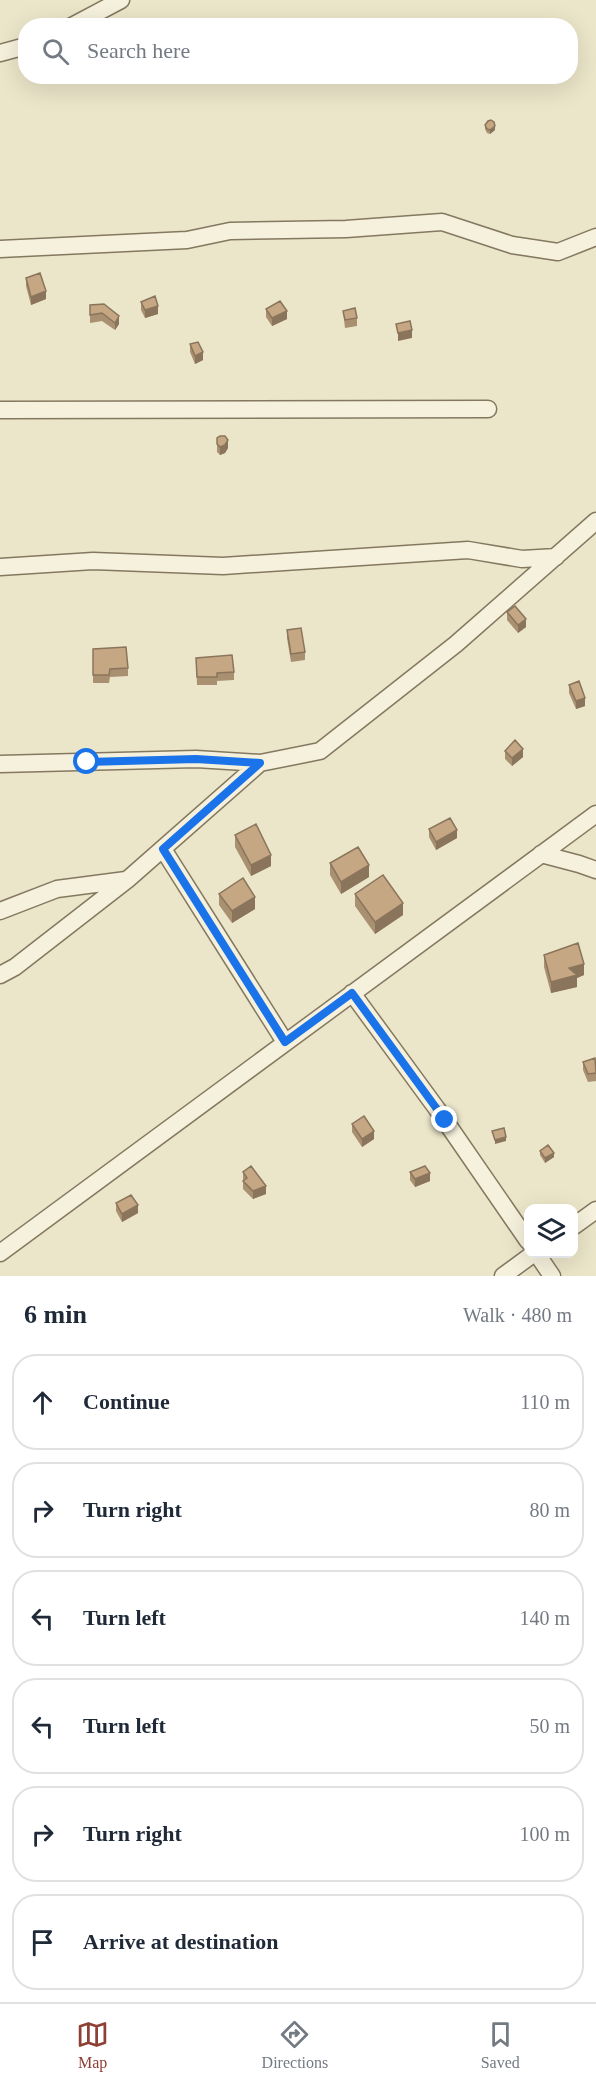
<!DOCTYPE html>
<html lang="en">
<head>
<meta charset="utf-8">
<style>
  body { margin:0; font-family:"Times New Roman",serif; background:#f2f2f3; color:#1f2937 }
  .controls { position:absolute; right:18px; bottom:18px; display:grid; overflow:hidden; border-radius:12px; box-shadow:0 6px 24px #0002 }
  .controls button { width:54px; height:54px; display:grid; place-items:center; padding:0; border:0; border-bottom:2px solid #e0e1e3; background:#fff; color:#1f2937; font:30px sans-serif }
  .stop { position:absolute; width:18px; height:18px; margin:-14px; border:4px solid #1a73e8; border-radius:50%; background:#fff }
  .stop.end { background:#1a73e8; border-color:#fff; box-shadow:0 2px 6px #0008 }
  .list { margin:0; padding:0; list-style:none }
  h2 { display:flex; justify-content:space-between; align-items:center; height:78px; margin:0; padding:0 24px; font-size:26px }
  h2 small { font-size:20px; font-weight:400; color:#747a83 }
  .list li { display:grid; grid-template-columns:39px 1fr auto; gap:18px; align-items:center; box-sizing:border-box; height:96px; margin:0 12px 12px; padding:0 12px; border:2px solid #e0e1e3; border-radius:24px }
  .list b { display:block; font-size:22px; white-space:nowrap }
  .list em { font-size:20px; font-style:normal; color:#747a83 }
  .icon { flex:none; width:33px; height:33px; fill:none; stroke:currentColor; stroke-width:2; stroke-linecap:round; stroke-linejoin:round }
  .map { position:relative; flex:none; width:596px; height:1276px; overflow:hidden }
  .search { position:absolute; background:#fff; box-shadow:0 6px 24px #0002; left:18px; right:18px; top:18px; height:66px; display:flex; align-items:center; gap:15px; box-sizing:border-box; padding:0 21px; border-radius:24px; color:#747a83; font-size:22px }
  .sheet { height:726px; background:#fff }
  nav { display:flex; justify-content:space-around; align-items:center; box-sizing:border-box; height:84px; border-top:2px solid #e0e1e3; background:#fff; font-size:16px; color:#747a83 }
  nav a { display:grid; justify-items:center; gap:3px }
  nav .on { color:#8f4035 }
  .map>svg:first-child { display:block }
</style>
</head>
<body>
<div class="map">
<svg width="596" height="1276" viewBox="0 0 596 1276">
  <rect width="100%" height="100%" fill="#ebe5c9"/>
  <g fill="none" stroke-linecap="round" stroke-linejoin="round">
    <defs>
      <path id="minor" d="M72,26l49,-26
        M0,53l26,-7
        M0,249l187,-9 43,-9 116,-2 96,-7 70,23 46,7 38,-15
        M0,410l488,-1
        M0,567l93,-6 130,5 245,-16 54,9 34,-2
        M0,764l196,-5 64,4
        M163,849l122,193
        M541,854l38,10 17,6
        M0,911l57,-22 69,-9
        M0,975l15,-8 112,-87 133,-117 60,-12 136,-107 140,-123
        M352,993l85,116 91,132
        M574,1226l22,-16
        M0,1253l596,-439
        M537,1254l15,22
        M503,1276l30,-22"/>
    </defs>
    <use href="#minor" stroke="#857860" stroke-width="19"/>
    <use href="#minor" stroke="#f6f1dc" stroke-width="16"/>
  </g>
  <path fill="#a99071" d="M485,125l10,5 -5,4 -3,-1 -2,-4z
    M26,278l20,21 -15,6 -5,-19z
    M141,302l17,12 -13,4 -4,-8z
    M90,305l29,19 -4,6 -13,-9 -12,2z
    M266,309l21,10 -15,7 -6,-9z
    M343,311l14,7v8l-12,2z
    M190,344l13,16 -8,4 -5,-12z
    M217,438l11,10 -3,5 -5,2 -3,-3z
    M507,612l19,15 -8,6 -11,-13z
    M287,630l18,22v8l-14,2 -4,-24z
    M93,649l35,19v8l-18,1 -1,6h-16z
    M196,658l38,14v8l-17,1v4h-20z
    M569,685l16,21 -9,3 -7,-16z
    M505,751l18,6 -11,9 -7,-7z
    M429,829l28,9 -21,12 -7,-13z
    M235,835l36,31 -20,10 -16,-29z
    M330,863l39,14 -28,17 -11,-19z
    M219,894l36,15 -23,14 -13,-18z
    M355,894l48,21 -28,19 -20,-28z
    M544,955l40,20 -7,3v9l-26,6 -7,-26z
    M583,1062l13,4v15l-8,1 -5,-12z
    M352,1124l22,15 -12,8 -10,-15z
    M540,1151l14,6 -9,6 -5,-8z
    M243,1172l23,22 -13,5 -10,-10z
    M410,1172l20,9 -15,6 -5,-7z
    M116,1203l22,10 -16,9 -6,-11z"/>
  <path fill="#8a755c" d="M495,126v4l-5,4v-4z
    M46,291v8l-15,6v-8z
    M158,306v8l-13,4v-8z
    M287,311v8l-15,7v-8z
    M119,316v8l-4,6v-7z
    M412,330v8l-14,3v-8z
    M203,352v8l-8,4v-8z
    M228,440v8l-3,5 -5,2v-8z
    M526,619v8l-8,6v-8z
    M585,698v8l-9,3v-8z
    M523,749v8l-11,9v-8z
    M457,830v8l-21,12v-8z
    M271,855v11l-20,10v-11z
    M369,865v12l-28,17v-12z
    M255,897v12l-23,14v-12z
    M403,903v12l-28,19v-12z
    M584,964v11l-7,3v9l-26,6v-11l18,-14z
    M374,1131v8l-12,8v-8z
    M506,1137v4l-11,3v-4z
    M554,1153v4l-9,6v-5z
    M430,1173v8l-15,6v-8z
    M266,1186v8l-13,5v-8z
    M138,1205v8l-16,9v-8z"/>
  <path fill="#c5a783" stroke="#8a755c" stroke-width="1.5" d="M491,120l3,2 1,4 -5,4 -3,-1 -2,-4 3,-4z
    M40,273l6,18 -15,6 -5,-19z
    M155,296l3,10 -13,4 -4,-8z
    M280,301l7,10 -15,7 -6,-9z
    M104,304l15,12 -4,7 -13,-10 -12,2v-10z
    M355,308l2,10 -12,2 -2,-9z
    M410,321l2,9 -14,3 -2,-9z
    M198,342l5,10 -8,4 -5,-12z
    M220,436h5l3,4 -3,5 -5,2 -3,-3v-6z
    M515,606l11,13 -8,6 -11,-13z
    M301,628l4,24 -14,2 -4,-24z
    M126,647l2,21 -18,1 -1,6h-16v-26z
    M232,655l2,17 -17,1v4h-20l-1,-19z
    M579,681l6,17 -9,3 -7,-16z
    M515,740l8,9 -11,9 -7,-7z
    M450,818l7,12 -21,12 -7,-13z
    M256,824l15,31 -20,10 -16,-30z
    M358,847l11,18 -28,17 -11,-19z
    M383,875l20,28 -28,19 -20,-28z
    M243,878l12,19 -23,14 -13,-17z
    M578,943l6,21 -15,4 8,7 -26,7 -7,-27z
    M595,1058l1,15 -8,1 -5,-12z
    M364,1116l10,15 -12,8 -10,-15z
    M504,1128l2,9 -11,3 -3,-9z
    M548,1145l6,8 -9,5 -5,-7z
    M251,1166l15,20 -13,5 -10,-10 4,-3 -4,-6z
    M425,1166l5,7 -15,6 -5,-7z
    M131,1195l7,10 -16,9 -6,-11z"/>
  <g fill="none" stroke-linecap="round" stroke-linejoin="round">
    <path stroke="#1a73e8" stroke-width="8" d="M87,762l109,-3 64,4 -97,86 122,193 67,-49 93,127"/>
  </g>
</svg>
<div class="controls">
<button><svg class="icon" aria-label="layers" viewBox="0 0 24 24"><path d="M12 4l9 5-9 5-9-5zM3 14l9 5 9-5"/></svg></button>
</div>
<div class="stop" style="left:87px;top:762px"></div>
<div class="stop end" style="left:445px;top:1120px"></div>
<div class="search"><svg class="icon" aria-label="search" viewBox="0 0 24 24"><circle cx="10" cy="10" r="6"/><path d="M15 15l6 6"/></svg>Search here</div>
</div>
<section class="sheet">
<h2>6 min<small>Walk · 480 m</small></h2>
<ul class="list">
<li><svg class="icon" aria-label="ahead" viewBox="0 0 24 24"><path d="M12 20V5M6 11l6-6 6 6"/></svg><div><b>Continue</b></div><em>110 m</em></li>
<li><svg class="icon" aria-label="right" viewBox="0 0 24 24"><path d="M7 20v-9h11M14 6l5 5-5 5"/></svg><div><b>Turn right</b></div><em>80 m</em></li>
<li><svg class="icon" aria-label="left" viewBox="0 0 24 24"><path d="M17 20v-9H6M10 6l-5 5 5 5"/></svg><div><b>Turn left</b></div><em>140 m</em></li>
<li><svg class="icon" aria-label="left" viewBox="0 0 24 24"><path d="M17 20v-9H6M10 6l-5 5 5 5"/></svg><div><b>Turn left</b></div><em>50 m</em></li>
<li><svg class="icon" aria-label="right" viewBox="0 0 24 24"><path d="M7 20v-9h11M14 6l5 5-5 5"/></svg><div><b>Turn right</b></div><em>100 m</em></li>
<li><svg class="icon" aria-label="arrive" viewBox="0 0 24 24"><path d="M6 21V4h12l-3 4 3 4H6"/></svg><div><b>Arrive at destination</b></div></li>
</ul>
</section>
<nav>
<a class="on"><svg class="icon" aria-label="map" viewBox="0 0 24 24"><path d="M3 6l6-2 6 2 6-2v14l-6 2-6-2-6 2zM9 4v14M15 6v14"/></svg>Map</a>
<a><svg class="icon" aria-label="directions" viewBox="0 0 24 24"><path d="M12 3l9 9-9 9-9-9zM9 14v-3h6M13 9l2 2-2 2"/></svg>Directions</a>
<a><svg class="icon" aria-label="saved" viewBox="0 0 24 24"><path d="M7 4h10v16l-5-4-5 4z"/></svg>Saved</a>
</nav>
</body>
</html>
